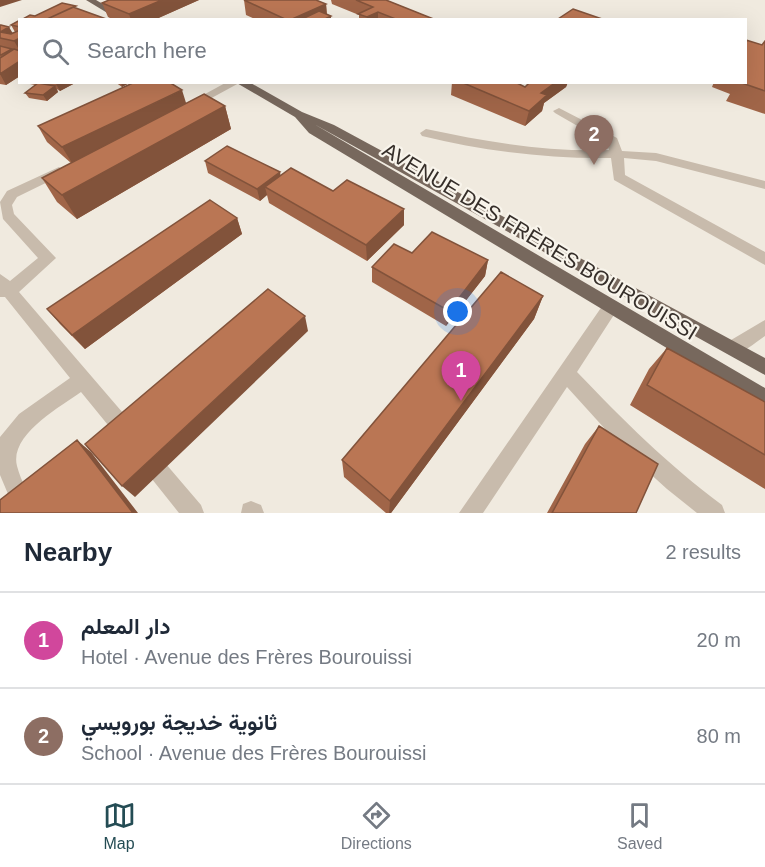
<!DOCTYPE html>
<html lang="en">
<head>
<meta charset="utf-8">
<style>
  body { margin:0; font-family:Arial,Vazirmatn,sans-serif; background:#f2f2f3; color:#1f2937 }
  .you { position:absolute; left:458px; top:312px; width:21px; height:21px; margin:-15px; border:4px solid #fff; border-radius:50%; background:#1a73e8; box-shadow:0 0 0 9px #1a73e833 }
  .badge { display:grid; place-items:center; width:39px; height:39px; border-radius:50%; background:#244c54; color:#fff; font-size:20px; font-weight:700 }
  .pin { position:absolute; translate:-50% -50px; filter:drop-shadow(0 2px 3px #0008) }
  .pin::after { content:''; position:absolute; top:32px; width:21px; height:18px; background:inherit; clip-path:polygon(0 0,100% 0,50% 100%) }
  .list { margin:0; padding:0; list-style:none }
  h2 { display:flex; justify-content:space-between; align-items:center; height:78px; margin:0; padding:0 24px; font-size:26px }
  h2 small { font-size:20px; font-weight:400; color:#747a83 }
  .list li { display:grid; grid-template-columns:39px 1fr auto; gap:18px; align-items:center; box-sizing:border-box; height:96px; padding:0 24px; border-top:2px solid #e0e1e3 }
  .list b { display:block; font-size:22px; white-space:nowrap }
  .list p { margin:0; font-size:20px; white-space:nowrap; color:#747a83 }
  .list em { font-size:20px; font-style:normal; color:#747a83 }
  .icon { flex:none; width:33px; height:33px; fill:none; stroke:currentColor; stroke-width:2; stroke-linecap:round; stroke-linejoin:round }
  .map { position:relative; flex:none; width:765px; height:513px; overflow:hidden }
  .search { position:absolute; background:#fff; box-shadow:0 6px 24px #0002; left:18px; right:18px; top:18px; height:66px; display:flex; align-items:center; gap:15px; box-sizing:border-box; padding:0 21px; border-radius:0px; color:#747a83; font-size:22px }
  .sheet { height:270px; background:#fff }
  nav { display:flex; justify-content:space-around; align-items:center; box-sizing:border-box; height:84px; border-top:2px solid #e0e1e3; background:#fff; font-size:16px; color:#747a83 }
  nav a { display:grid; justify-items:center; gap:3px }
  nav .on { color:#244c54 }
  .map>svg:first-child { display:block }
</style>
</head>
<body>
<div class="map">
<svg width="765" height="513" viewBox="0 0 765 513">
  <rect width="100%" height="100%" fill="#f0eadf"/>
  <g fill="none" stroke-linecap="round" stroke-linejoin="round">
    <path fill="#c8bbac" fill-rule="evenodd" d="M227,82h14l-46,25 -4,1 -6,-3z
      M559,108l58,30 5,13 34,2 109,28v8l-109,-28 -32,-3 1,17 140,77v13l-151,-85 -3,-22c-64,1 -127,-7 -189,-22l-2,-3 6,-4c61,13 121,23 183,21l-2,-7 -52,-30 -2,-2z
      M59,167l6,4 -1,3 -47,23 -5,8 2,9 42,44 -37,34 116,135 3,7 -3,7 -7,3 -7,-3 -40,-49c-21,15 -72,43 -64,74 4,16 14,32 21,47h-22l-16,-38v-38l19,-23 51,-36 -65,-81h-5v-23l10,7 28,-23 -35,-39 -3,-17 7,-11z
      M611,300l6,2 2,5 -42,65c47,49 90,92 145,133l3,8h-28l-30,-24 -42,-38 -58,-64 -84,126h-24l146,-211z
      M765,320v16c-11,7 -26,22 -39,17l-3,-5 3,-5z
      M147,447l7,3 47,55 3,8h-25l-39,-49 -3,-7 3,-7z
      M251,501l10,4 3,8h-23l2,-9z"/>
    <path fill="#77685d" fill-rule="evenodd" d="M86,0h10l34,20h-11z
      M235,82h14l53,30 32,13 431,233v17l-451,-251 451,264v19l-456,-274 -14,-16z"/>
  </g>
  <path fill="#a06548" d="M109,0h90l-45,20h-40l-6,-3 -6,-14z
    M244,0l82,4 1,11 4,5h-74l-11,-5z
    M331,0h55l50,20h-77v-5l-27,-11z
    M20,20v56l-14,9 -6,-1v-59l13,8 2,-1 -4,-7z
    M765,41v73l-39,-13 4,-7 -18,-7 2,-5h32l16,-37z
    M77,82l-17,9 -3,-2 1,3 -11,9 -18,-3 -4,-5 10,-8 -10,-2z
    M115,82h16l-9,5z
    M452,82h63l10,5 5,-5h38l-2,5 -22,16 -2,8 -17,15 -74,-31z
    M186,103l39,3 6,23 -154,90 -20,-17 -15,-24 29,-15 -24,-21 -9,-16z
    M205,161l75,15 53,15 71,34 -37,36 -98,-58 -2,-8 -7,6 -52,-28z
    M237,218l5,16 -157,115 -25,-25 -13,-15z
    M412,253l76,7 -3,16 -39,50 -74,-44v-15z
    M543,296l-9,23 -143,194h-5l-42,-36 -2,-17z
    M667,348l98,54v87l-135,-84 19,-36z
    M599,426l37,87h-89l38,-69z"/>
  <path fill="#82533b" d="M0,0h22l-22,7z
    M162,0h37l-45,20h-23l-2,-6z
    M326,4l1,14 4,-2v4h-41z
    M378,12v8h-11v-3z
    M9,27l6,10 -6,3 -9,-8z
    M20,38v13l-6,-10z
    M20,61v15l-14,9 -6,-11z
    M55,82h22l-17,9z
    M121,82h10l-9,5z
    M556,82h12l-2,5 -22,16 -2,8 -17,15 4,-15 12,-18z
    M55,86l3,6 -11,9 -4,-6z
    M182,90l5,16 -115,57 -10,-16z
    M225,106l6,23 -154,90 -15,-24z
    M280,172l2,11 -17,4 2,8 -7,6 -3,-12z
    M404,209v16l-37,36 -1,-16z
    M237,218l5,16 -157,115 -13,-14z
    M488,260l-3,16 -39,50 3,-15z
    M543,296l-9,23 -143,194h-2l1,-12z
    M305,316l3,15 -173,166 -13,-11z
    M77,440l14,12 47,61h-5l-3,-3z"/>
  <path fill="#ba7654" stroke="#82533b" stroke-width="1.5" d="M109,0h53l-33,14 -27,-11z
    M244,0h72l10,4 -36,16h-3z
    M356,0h30l50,20h-38l-20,-8 -11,5 -9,-3 15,-7z
    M62,3l14,3 -31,14h-24l9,-5 5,1z
    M73,7l36,13h-64z
    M573,9l32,11h-44l-3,-1z
    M319,11l12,5 -8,4h-23z
    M20,20v7l-9,-2z
    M0,25h1l8,2 -9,5z
    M20,30v8l-6,3 -14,-3v-6l11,2z
    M746,40l16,5 3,-4v50l-26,-9h7z
    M0,46l12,3 -11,6h-1z
    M14,49l6,2v10l-20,13v-16z
    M135,82h34l13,8 -120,57 -24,-21z
    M461,82h54l10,5 5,-5h26l-15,11 6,2 -18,16z
    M38,83l17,3 -12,9 -18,-2z
    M204,94l21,12 -163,89 -20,-17z
    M227,146l53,26 -23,17 -52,-28z
    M291,168l42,23 14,-11 57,29 -38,36 -101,-58z
    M210,200l27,18 -165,117 -25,-26z
    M432,232l56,28 -39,51 -77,-44 22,-23 18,9z
    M501,272l42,24 -153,205 -48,-41z
    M268,289l37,27 -183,170 -37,-42z
    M667,348l98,54v53l-118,-70z
    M599,426l59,38 -22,49h-84z
    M77,440l56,73h-133v-13z"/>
  <g text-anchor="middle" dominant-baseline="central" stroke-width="4.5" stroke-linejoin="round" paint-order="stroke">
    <g font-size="21" fill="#362f2a" stroke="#f8f4eb">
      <text transform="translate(540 241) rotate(31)">AVENUE DES FRÈRES BOUROUISSI</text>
    </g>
  </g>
</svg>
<div class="you"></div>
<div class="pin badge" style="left:461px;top:401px;background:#d1479c">1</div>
<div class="pin badge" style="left:594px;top:165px;background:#8d6e63">2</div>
<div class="search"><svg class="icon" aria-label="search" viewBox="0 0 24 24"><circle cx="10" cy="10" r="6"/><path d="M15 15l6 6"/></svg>Search here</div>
</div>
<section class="sheet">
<h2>Nearby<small>2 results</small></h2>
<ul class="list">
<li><span class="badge" style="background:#d1479c">1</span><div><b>دار المعلم</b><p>Hotel · Avenue des Frères Bourouissi</p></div><em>20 m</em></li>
<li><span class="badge" style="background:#8d6e63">2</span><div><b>ثانوية خديجة بورويسي</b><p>School · Avenue des Frères Bourouissi</p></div><em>80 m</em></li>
</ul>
</section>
<nav>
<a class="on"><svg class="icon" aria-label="map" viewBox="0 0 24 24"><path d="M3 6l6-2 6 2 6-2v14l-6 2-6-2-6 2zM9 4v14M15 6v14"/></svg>Map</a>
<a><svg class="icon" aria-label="directions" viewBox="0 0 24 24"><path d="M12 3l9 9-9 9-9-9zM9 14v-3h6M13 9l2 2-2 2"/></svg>Directions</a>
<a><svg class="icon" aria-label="saved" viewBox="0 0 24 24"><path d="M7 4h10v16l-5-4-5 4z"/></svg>Saved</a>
</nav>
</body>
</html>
